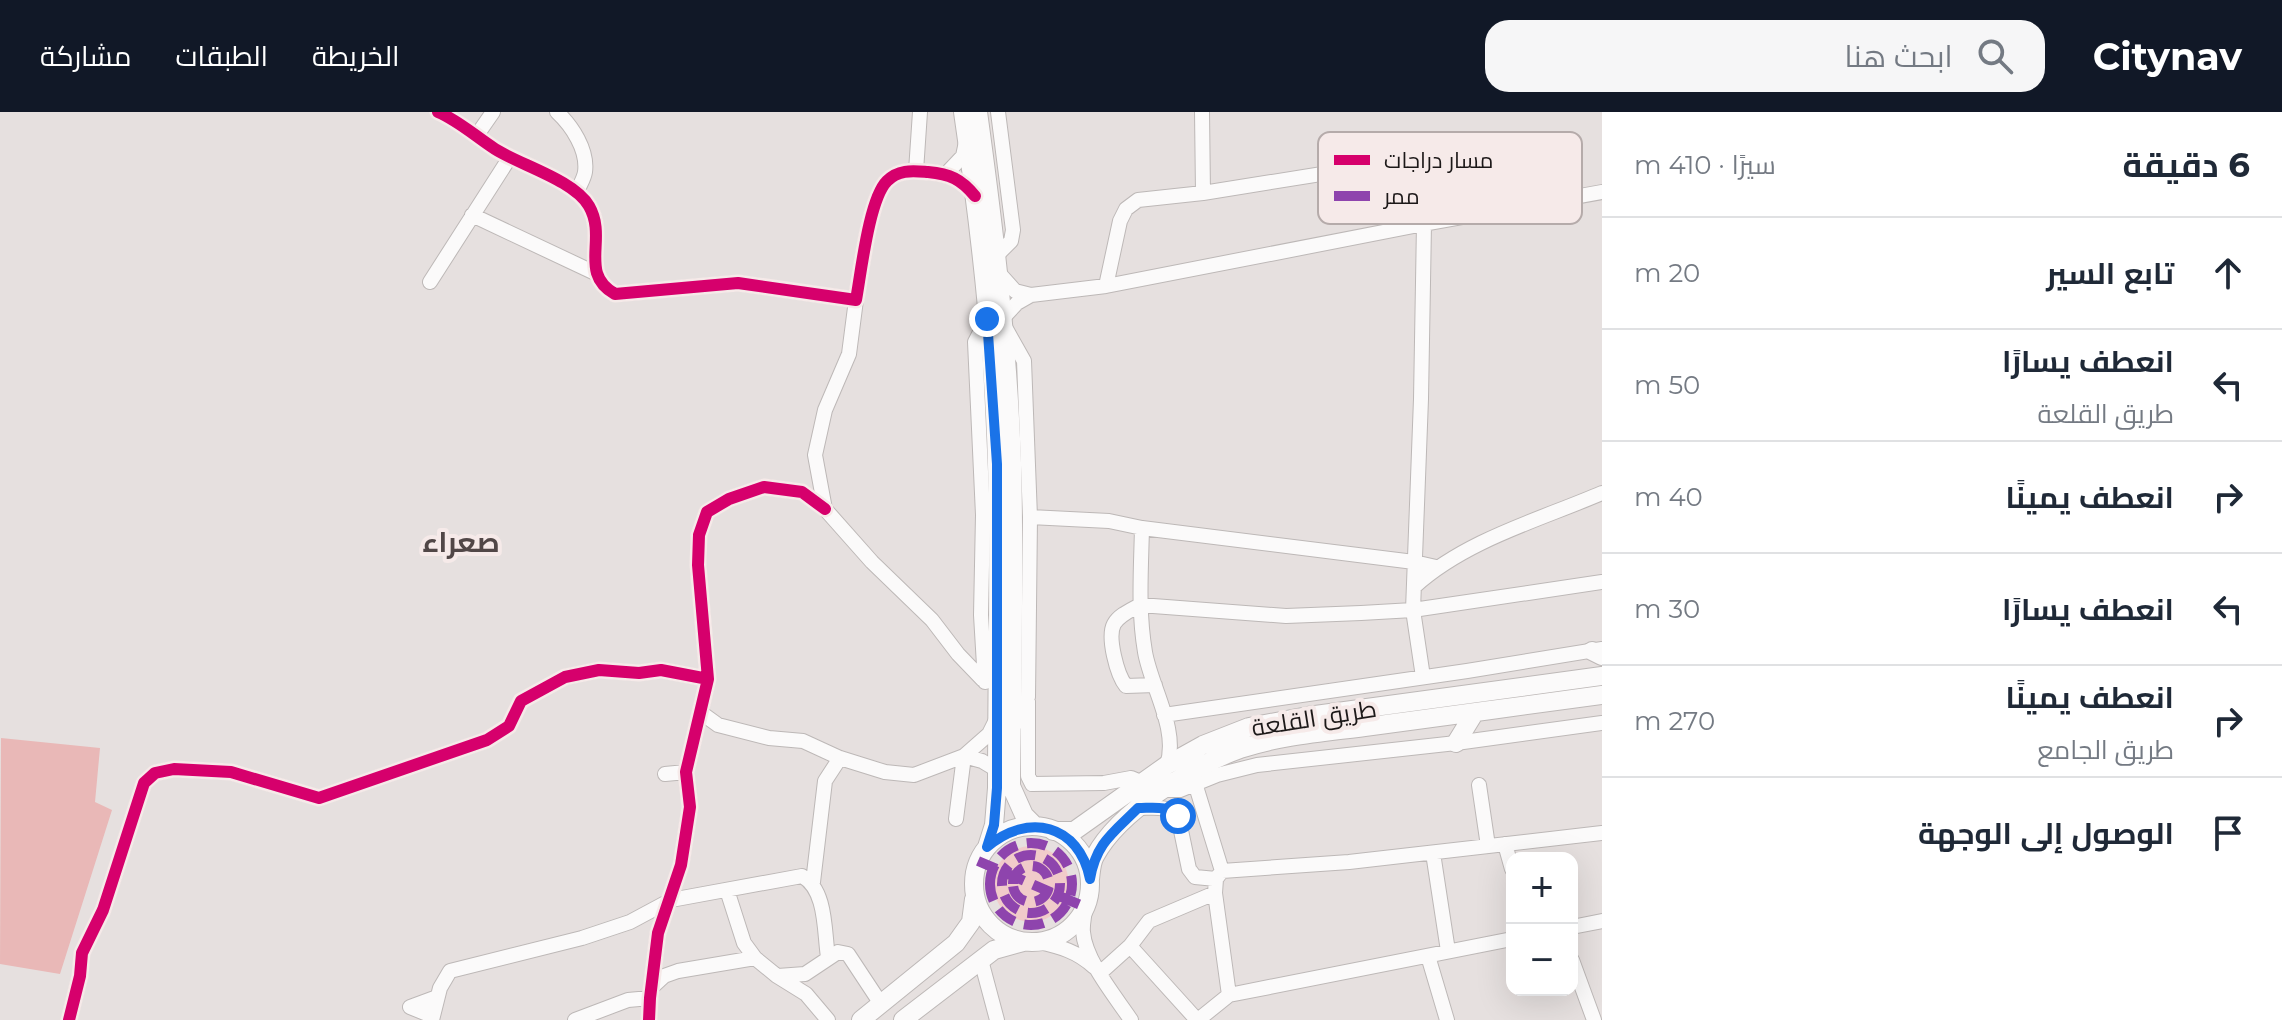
<!DOCTYPE html>
<html lang="ar">
<head>
<meta charset="utf-8">
<style>
  body { margin:0; font-family:Montserrat,Cairo,sans-serif; background:#f6f6f7; color:#1f2937; direction:rtl }
  .controls { position:absolute; right:24px; bottom:24px; display:grid; overflow:hidden; border-radius:16px; box-shadow:0 8px 32px #0002 }
  .controls button { width:72px; height:72px; display:grid; place-items:center; padding:0; border:0; border-bottom:2px solid #e0e1e3; background:#fff; color:#1f2937; font:40px sans-serif }
  .stop { position:absolute; width:24px; height:24px; margin:-18px; border:6px solid #1a73e8; border-radius:50%; background:#fff }
  .stop.end { background:#1a73e8; border-color:#fff; box-shadow:0 2px 8px #0008 }
  .list { margin:0; padding:0; list-style:none }
  h2 { display:flex; justify-content:space-between; align-items:center; height:104px; margin:0; padding:0 32px; font-size:34px }
  h2 small { font-size:26px; font-weight:400; color:#747a83 }
  .list li { display:grid; grid-template-columns:52px 1fr auto; gap:24px; align-items:center; box-sizing:border-box; height:112px; padding:0 32px; border-top:2px solid #e0e1e3 }
  .list b { display:block; font-size:30px; white-space:nowrap }
  .list p { margin:0; font-size:26px; white-space:nowrap; color:#747a83 }
  .list em { font-size:26px; font-style:normal; color:#747a83 }
  .icon { flex:none; width:44px; height:44px; fill:none; stroke:currentColor; stroke-width:2; stroke-linecap:round; stroke-linejoin:round }
  .map { position:relative; flex:none; width:1602px; height:908px; overflow:hidden; direction:ltr }
  header { display:flex; align-items:center; gap:48px; box-sizing:border-box; height:112px; padding:0 40px; background:#111827; color:#fff }
  header strong { font-size:38px }
  nav { display:flex; gap:44px; margin-inline-start:auto; font-size:28px }
  .search { width:560px; height:72px; background:#f6f6f7; display:flex; align-items:center; gap:20px; box-sizing:border-box; padding:0 28px; border-radius:24px; color:#747a83; font-size:30px }
  main { display:flex }
  aside { flex:1; background:#fff }
  .map>svg:first-child { display:block }
</style>
</head>
<body>
<header>
<strong>Citynav</strong>
<div class="search"><svg class="icon" aria-label="search" viewBox="0 0 24 24"><circle cx="10" cy="10" r="6"/><path d="M15 15l6 6"/></svg>ابحث هنا</div>
<nav><a>الخريطة</a><a>الطبقات</a><a>مشاركة</a></nav>
</header>
<main>
<aside>
<h2>6 دقيقة<small>سيرًا · 410 m</small></h2>
<ul class="list">
<li><svg class="icon" aria-label="ahead" viewBox="0 0 24 24"><path d="M12 20V5M6 11l6-6 6 6"/></svg><div><b>تابع السير</b></div><em>20 m</em></li>
<li><svg class="icon" aria-label="left" viewBox="0 0 24 24"><path d="M17 20v-9H6M10 6l-5 5 5 5"/></svg><div><b>انعطف يسارًا</b><p>طريق القلعة</p></div><em>50 m</em></li>
<li><svg class="icon" aria-label="right" viewBox="0 0 24 24"><path d="M7 20v-9h11M14 6l5 5-5 5"/></svg><div><b>انعطف يمينًا</b></div><em>40 m</em></li>
<li><svg class="icon" aria-label="left" viewBox="0 0 24 24"><path d="M17 20v-9H6M10 6l-5 5 5 5"/></svg><div><b>انعطف يسارًا</b></div><em>30 m</em></li>
<li><svg class="icon" aria-label="right" viewBox="0 0 24 24"><path d="M7 20v-9h11M14 6l5 5-5 5"/></svg><div><b>انعطف يمينًا</b><p>طريق الجامع</p></div><em>270 m</em></li>
<li><svg class="icon" aria-label="arrive" viewBox="0 0 24 24"><path d="M6 21V4h12l-3 4 3 4H6"/></svg><div><b>الوصول إلى الوجهة</b></div></li>
</ul>
</aside>
<div class="map">
<svg width="1602" height="908" viewBox="0 0 1602 908">
  <rect width="100%" height="100%" fill="#e6e0df"/>
  <path fill="#f1cbca" d="M993 772a38 38 0 1 1 76 0a38 38 0 1 1-76 0Z"/>
  <path fill="#e9b8b7" d="M1,626l99,10 -5,54 17,8 -52,164 -60,-10z"/>
  <g fill="none" stroke-linecap="round" stroke-linejoin="round">
    <defs>
      <path id="minor" d="M438,0c21,9 37,24 57,37 25,16 79,31 94,57 19,33 -11,67 26,88l123,-11 118,17c5,-28 13,-101 31,-119 12,-12 26,-10 41,-9 21,2 33,6 47,24
        M557,0c15,14 31,38 28,60 -1,7 -6,14 -8,20
        M1202,0l1,81
        M477,23l16,-23
        M1419,47l5,65 -3,175 -8,211 10,67
        M916,59l4,-59
        M946,62l17,-18 3,-14
        M472,103l123,58
        M996,144l15,-15 2,-11 -15,-118
        M998,160l17,19 16,4 -14,8 -15,16
        M430,170l80,-125
        M1106,174l14,-65 6,-12 12,-9 65,-7 287,-46
        M1031,183l75,-9 318,-62 178,-32
        M856,188l-7,54 -24,56 -10,45 10,54 47,53 60,58 26,34 25,26
        M1006,217l18,32 6,156 -2,180 -15,31
        M1030,405l79,4 33,7 272,34 22,5
        M1142,416c-1,42 -4,83 3,124 6,35 34,78 22,113
        M1415,474c51,-46 124,-66 187,-93
        M985,570l-4,-67 2,-100 -8,-173 12,-23
        M1155,573l-29,1c-9,-11 -19,-49 -12,-62 5,-9 17,-14 26,-19l146,11 75,-3 52,-3 189,-28
        M1028,589v75l4,8 72,-1 27,-5 12,5
        M700,600l18,13 51,13 34,3 37,17 45,14 29,3 50,-19 -8,63
        M1164,603l303,-44 135,-22
        M964,644l25,-22 8,-16
        M964,644l18,5 15,9
        M665,662l21,-2
        M1195,671l27,88 -6,8 -1,14 14,102
        M1479,673l9,61
        M1163,678h17l37,-15 40,-10 199,-22 146,-20
        M1138,696c15,0 30,-3 40,8l11,53 6,8 21,2
        M1505,732l7,25
        M1433,741l15,98
        M1222,759l127,-9 253,-29
        M813,770l12,-101 15,-23
        M727,778l17,53 11,15 22,18 29,18 22,26
        M1085,795c0,8 -3,17 -2,25 2,28 32,64 48,88
        M1572,815l30,-6
        M1039,830c21,5 38,9 55,25
        M1130,834l67,74
        M1428,844l19,64
        M981,848l16,60
        M1572,848l22,60
        M1100,861l30,-27 19,-25 66,-28
        M778,864l27,-2 33,-22 10,2 33,50
        M651,876l13,-12 14,-5 77,-13
        M432,904l-22,-9 27,-10
        M69,908l11,-44 2,-23 21,-43 41,-127 11,-10 19,-4 57,3 88,26 168,-58 22,-14 12,-25 44,-24 34,-7 40,3 22,-3 47,9
        M432,908l8,-32 10,-17 132,-33 48,-16 41,-22 131,-24c25,14 22,56 26,81
        M575,908l53,-20 22,-2
        M649,908l1,-22 8,-65 23,-68 9,-58 -4,-35 22,-93 -10,-114 1,-30 8,-23 22,-13 35,-12 38,5 23,17
        M1198,908l31,-25 283,-56"/>
      <path id="major" d="M963,0c17,116 31,235 34,352 3,108 0,216 0,324l-3,37 -7,22
        M978,0c16,116 30,234 34,351 3,107 0,215 -1,323l13,29 11,11
        M1592,539l10,5
        M1456,631l19,-31
        M974 772a58 58 0 1 1 116 0a58 58 0 1 1-116 0Z
        M1053,719h21l93,-66 36,-20 46,-18 59,-11 294,-40
        M1090,767c1,-7 1,-16 5,-23 24,-45 98,-90 145,-107 42,-14 89,-17 132,-23 77,-10 153,-21 230,-31
        M861,908l95,-77 15,-21 3,-23
        M903,908l91,-70 29,-8"/>
    </defs>
    <use href="#minor" stroke="#bdb8b7" stroke-width="16"/>
    <use href="#major" stroke="#bdb8b7" stroke-width="20"/>
    <use href="#minor" stroke="#fbfafa" stroke-width="14"/>
    <use href="#major" stroke="#fbfafa" stroke-width="18"/>
    <path stroke="#8e44ad" stroke-width="10" stroke-dasharray="20 10" stroke-linecap="butt" d="M990 772a41 41 0 1 1 82 0a41 41 0 1 1-82 0Z
      M1002 772a29 29 0 1 1 58 0a29 29 0 1 1-58 0Z
      M978,749l107,46
      M1013 772a18 18 0 1 1 36 0a18 18 0 1 1-36 0Z"/>
    <defs>
      <path id="cycleway" d="M438,0c21,9 37,24 57,37 25,16 79,31 94,57 19,33 -11,67 26,88l123,-11 118,17c5,-27 13,-101 31,-119 12,-12 26,-10 41,-9 22,2 33,7 47,24
        M69,908l11,-44 2,-23 21,-43 41,-127 11,-10 19,-4 57,3 88,26 168,-58 22,-14 12,-25 44,-24 34,-7 40,3 22,-3 47,9
        M649,908l1,-22 8,-65 23,-68 9,-58 -4,-35 22,-93 -10,-114 1,-30 8,-23 22,-13 35,-12 38,5 23,17"/>
    </defs>
    <use href="#cycleway" stroke="#f6eae9" stroke-width="17"/>
    <use href="#cycleway" stroke="#d6006c" stroke-width="12"/>
  </g>
  <g fill="none" stroke-linecap="round" stroke-linejoin="round">
    <path stroke="#1a73e8" stroke-width="10" d="M987,207l10,145v324l-3,37 -7,22c41,-35 92,-23 103,32 6,-36 23,-46 48,-71 15,0 30,-3 40,8"/>
  </g>
  <g text-anchor="middle" dominant-baseline="central" stroke-width="8" stroke-linejoin="round" paint-order="stroke">
    <g font-size="24" fill="#1c1818" stroke="#f6eae9">
      <text transform="translate(1314 606) rotate(-9)">طريق القلعة</text>
    </g>
    <g font-size="28" font-weight="bold" fill="#514747" stroke="#f6eae9">
      <text x="461" y="430">صعراء</text>
    </g>
  </g>
  <rect x="1318" y="20" width="264" height="92" rx="12" fill="#f6eae9" stroke="#b5abaa" stroke-width="2"/>
  <rect x="1334" y="43" width="36" height="10" fill="#d6006c"/>
  <rect x="1334" y="79" width="36" height="10" fill="#8e44ad"/>
  <g font-size="22" fill="#1c1818">
    <text x="1384" y="56">مسار دراجات</text>
    <text x="1384" y="92">ممر</text>
  </g>
</svg>
<div class="controls">
<button>+</button>
<button>−</button>
</div>
<div class="stop" style="left:1178px;top:704px"></div>
<div class="stop end" style="left:987px;top:207px"></div>
</div>
</main>
</body>
</html>
